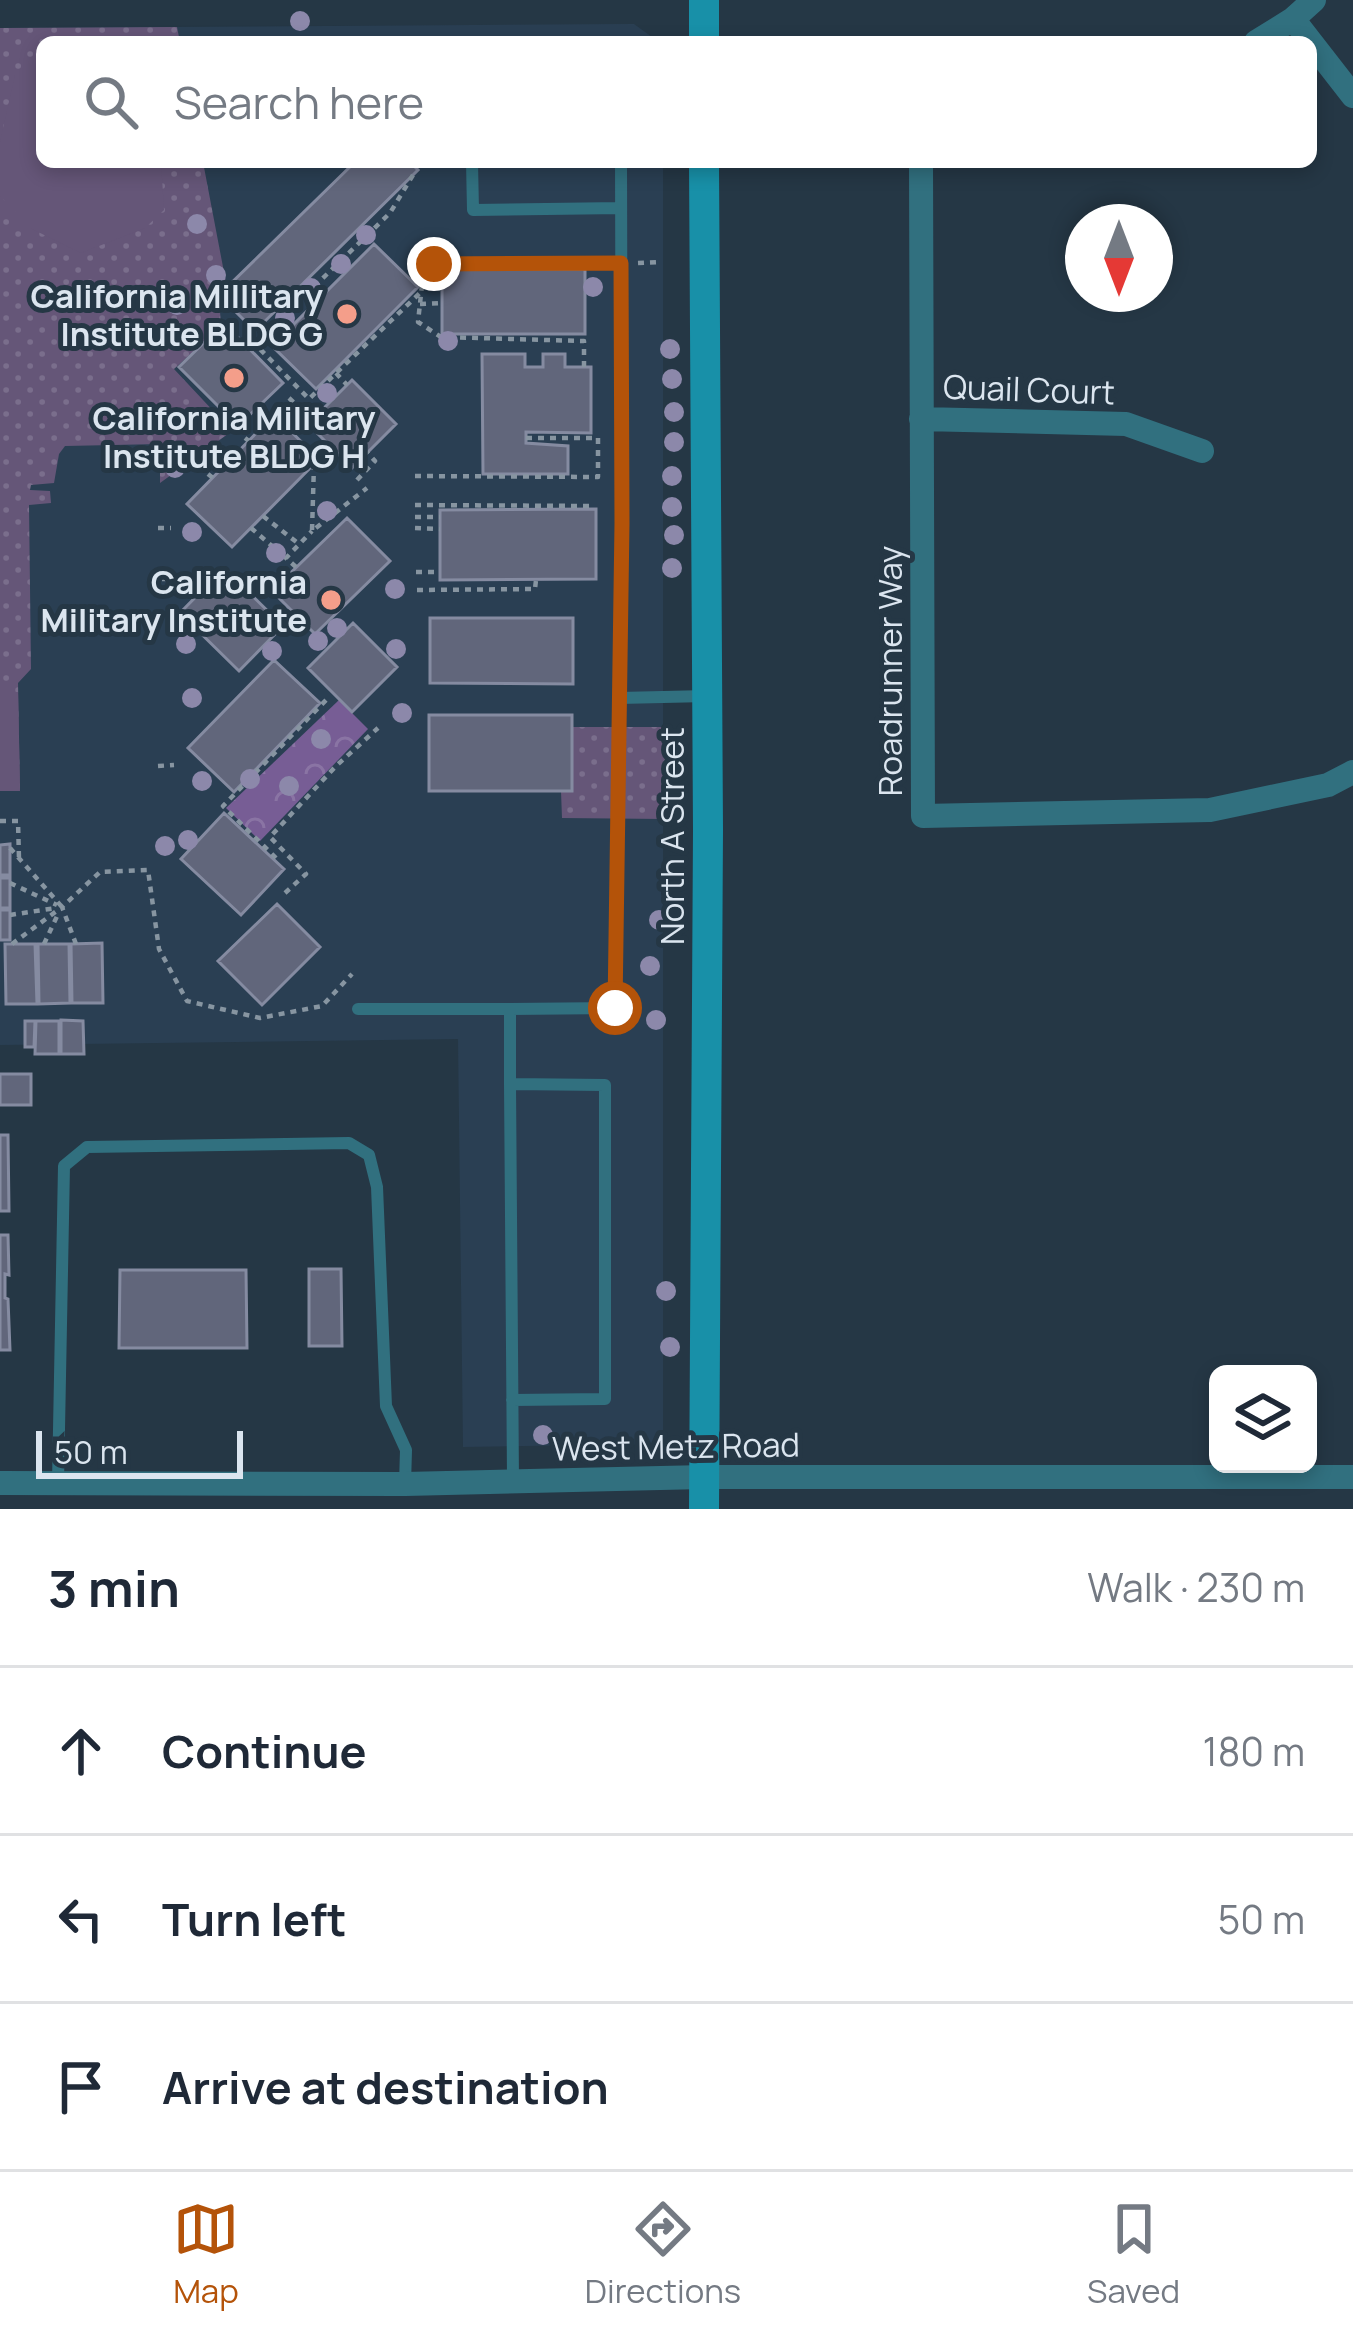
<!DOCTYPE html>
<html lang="en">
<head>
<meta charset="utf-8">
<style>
  body { margin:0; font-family:Manrope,sans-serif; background:#f2f2f3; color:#1f2937 }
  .controls { position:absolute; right:36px; bottom:36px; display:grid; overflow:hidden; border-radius:18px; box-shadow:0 6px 18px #0003 }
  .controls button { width:108px; height:108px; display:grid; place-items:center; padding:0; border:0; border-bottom:3px solid #e0e1e3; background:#fff; color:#1f2937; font:60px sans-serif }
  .compass { position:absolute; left:1065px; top:204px; width:108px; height:108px; border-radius:50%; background:#fff; box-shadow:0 6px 18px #0003; rotate:180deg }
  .scale { position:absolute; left:36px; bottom:30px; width:207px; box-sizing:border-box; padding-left:12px; border:6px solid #dbe5ef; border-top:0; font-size:33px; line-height:42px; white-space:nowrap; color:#dbe5ef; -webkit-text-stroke:9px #253745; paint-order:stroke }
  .stop { position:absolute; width:36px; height:36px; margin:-27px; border:9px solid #b45309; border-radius:50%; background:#fff }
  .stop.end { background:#b45309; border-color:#fff; box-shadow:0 3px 12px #0008 }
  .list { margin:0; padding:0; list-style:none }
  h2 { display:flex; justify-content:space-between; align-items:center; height:156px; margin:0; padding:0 48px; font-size:51px }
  h2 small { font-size:39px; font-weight:400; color:#747a83 }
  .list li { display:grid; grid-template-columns:78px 1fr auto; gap:36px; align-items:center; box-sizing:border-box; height:168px; padding:0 48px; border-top:3px solid #e0e1e3 }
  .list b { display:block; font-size:45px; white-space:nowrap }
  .list em { font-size:39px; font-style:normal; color:#747a83 }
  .icon { flex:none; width:66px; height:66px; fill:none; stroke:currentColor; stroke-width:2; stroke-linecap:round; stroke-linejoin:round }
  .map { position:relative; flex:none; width:1353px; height:1509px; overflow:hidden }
  .search { position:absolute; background:#fff; box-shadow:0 6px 18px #0003; left:36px; right:36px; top:36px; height:132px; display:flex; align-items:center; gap:30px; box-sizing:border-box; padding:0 42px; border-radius:18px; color:#747a83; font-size:45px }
  .sheet { height:660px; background:#fff }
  nav { display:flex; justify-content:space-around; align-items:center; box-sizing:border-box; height:168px; border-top:3px solid #e0e1e3; background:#fff; font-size:33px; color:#747a83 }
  nav a { display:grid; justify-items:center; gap:6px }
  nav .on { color:#b45309 }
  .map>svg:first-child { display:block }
</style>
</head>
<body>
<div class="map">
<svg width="1353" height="1509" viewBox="0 0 1353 1509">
  <defs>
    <pattern id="grass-dots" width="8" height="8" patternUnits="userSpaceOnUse" patternTransform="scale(3)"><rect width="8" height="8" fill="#655678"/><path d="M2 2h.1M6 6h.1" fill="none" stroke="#7a6e8c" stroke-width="1.8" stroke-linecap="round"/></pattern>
    <pattern id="forest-crowns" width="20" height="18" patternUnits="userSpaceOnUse" patternTransform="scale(3)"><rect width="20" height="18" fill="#775d95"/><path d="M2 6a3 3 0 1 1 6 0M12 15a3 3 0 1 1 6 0" fill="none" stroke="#8a74a4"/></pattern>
  </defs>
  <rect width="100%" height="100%" fill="#253745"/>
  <path fill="#2a3f53" d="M634,24l25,18h-617v120h621v1282l-200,3 -5,-408 -458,6v-1017z"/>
  <path fill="url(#grass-dots)" d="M177,27l3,15h-138v120h161l24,126 -8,7 2,32 -47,42 58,62 -72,52v-39l-95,2 -6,8 -5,29 -23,2 -1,5 20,1 1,12 -22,2 2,164 -13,14 2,108h-20v-763z
    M572,727h93v92l-103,-1 -1,-27h11z"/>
  <path fill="url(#forest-crowns)" d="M339,700l29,29 -108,112 -34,-33z"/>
  <path fill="#655678" d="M15,75h27v87h119l3,48 -19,18 -64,25 -49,-24 -32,-33v-54z
    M0,692h18l2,99h-20z"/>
  <path fill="#61667b" stroke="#858ba1" stroke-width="3" d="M355,162h55l8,8 -163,161 -36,-36z
    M374,244l44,43 -102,102 -44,-43z
    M442,269h143v65h-143z
    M224,323l59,60 -45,43 -59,-59z
    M482,354h43v13h18v-13h22v13h26v66l-65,-1v11l42,3v28h-85z
    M352,380l44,44 -44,44 -44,-44z
    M274,415l45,44 -87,88 -45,-43z
    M596,509v70l-156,1v-70z
    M347,518l43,43 -75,73 -43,-43z
    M224,568l59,58 -44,45 -59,-58z
    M430,618h143v66l-143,-1z
    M353,623l44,44 -45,45 -44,-44z
    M274,660l46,43 -86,89 -46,-44z
    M429,715h143v76h-143z
    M224,813l60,56 -43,46 -60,-56z
    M10,844v31h-10v-30z
    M0,878h10v30h-10z
    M277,904l43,43 -58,58 -44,-44z
    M0,910h10v30h-10z
    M102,943l1,60h-31l-1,-59z
    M5,944h30l2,60h-31z
    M38,944h31l1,59 -31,1z
    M61,1020l22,1 1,33h-23z
    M25,1021h10l-1,26h-9z
    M36,1021h23v33h-24z
    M0,1074h31v31h-31z
    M0,1135h8l1,76h-9z
    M0,1235h8l1,40 -4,-1v24l3,1 2,51h-10z
    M309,1269h32l1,77h-33z
    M120,1270h126l1,78h-128z"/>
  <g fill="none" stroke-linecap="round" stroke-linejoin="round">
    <path stroke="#8795a1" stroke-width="4.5" stroke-dasharray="6 6" stroke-linecap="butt" d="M413,175l-23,38 -135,131 54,55 112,-107
      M638,263l21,-1
      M298,289l16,15
      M420,304l22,-1
      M584,367v-26l-143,-4 -23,-15 5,-46 11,-12h168
      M336,373l11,12
      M289,398l23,21
      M245,438l4,3
      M227,456l4,3
      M314,464l-2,67 55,-43
      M208,474l5,4
      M415,476l183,1v-39h-72
      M357,480l18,-19 -8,-9
      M415,505l174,1v3
      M263,516l36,28
      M415,517h25
      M158,528h13
      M251,528l35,30
      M415,528l25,1
      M296,567l-10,-9 26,-27
      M416,572h24
      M150,579h22
      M417,590l118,-1 1,-9
      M158,766l16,-1
      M0,821h18l1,38
      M10,848l52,59
      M276,858l-53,-52 105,-108
      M10,883l47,22
      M285,893l21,-19 -36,-37 66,-71 42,-38
      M10,915l46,-7
      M12,944l50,-37
      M44,944l15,-32
      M76,944l-14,-37 38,-35 48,-2 11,79 28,52 73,17 62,-12 30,-32"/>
    <path stroke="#31707f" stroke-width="12" d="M270,162h4
      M472,162l1,48 148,-2
      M619,698l88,-2
      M358,1009h152
      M510,1084v-75l105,-1 7,-486 -1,-360
      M512,1400l93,-1v-314l-95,-1 3,396
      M58,1482l6,-316 23,-19 262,-4 20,12 8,32 9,219 20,44 -1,34"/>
    <path stroke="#31707f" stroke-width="24" d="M1293,19l60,77
      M1256,42l37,-23 21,-19
      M921,162l2,654 287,-6 118,-25 25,-13
      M921,419l205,5 76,27
      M0,1483l405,1 299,-7h649"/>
    <path stroke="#1890a8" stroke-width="30" d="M704,0v42
      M704,162l4,668 -4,679"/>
  </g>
  <g fill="#8c88aa">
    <circle cx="300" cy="21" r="10"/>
    <circle cx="197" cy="224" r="10"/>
    <circle cx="366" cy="235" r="10"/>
    <circle cx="341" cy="264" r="10"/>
    <circle cx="216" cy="275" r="10"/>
    <circle cx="593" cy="287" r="10"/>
    <circle cx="311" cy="288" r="10"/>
    <circle cx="177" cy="305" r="10"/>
    <circle cx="285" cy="318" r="10"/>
    <circle cx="448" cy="341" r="10"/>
    <circle cx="670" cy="349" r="10"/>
    <circle cx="672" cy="379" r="10"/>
    <circle cx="327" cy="393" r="10"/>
    <circle cx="674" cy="412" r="10"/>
    <circle cx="674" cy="442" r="10"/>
    <circle cx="175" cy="468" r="10"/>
    <circle cx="672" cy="476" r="10"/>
    <circle cx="672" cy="507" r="10"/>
    <circle cx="327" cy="511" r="10"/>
    <circle cx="192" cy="532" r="10"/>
    <circle cx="674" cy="535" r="10"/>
    <circle cx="276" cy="553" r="10"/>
    <circle cx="672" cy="568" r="10"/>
    <circle cx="395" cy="589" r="10"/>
    <circle cx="337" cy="628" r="10"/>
    <circle cx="318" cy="641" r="10"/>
    <circle cx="186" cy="644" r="10"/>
    <circle cx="396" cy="649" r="10"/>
    <circle cx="272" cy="651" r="10"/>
    <circle cx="192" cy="698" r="10"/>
    <circle cx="402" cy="713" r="10"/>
    <circle cx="321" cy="739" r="10"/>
    <circle cx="250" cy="779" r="10"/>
    <circle cx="202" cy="781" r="10"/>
    <circle cx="289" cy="786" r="10"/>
    <circle cx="188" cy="840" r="10"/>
    <circle cx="165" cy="846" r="10"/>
    <circle cx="659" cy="920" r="10"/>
    <circle cx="650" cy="966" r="10"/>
    <circle cx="656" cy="1020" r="10"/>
    <circle cx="666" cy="1291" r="10"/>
    <circle cx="670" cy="1347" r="10"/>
    <circle cx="543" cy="1435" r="10"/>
  </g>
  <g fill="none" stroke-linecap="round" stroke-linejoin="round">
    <path stroke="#b45309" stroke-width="15" d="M434,264l187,-1 1,260 -7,485"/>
  </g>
  <g fill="#f49e8a" stroke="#253745" stroke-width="4.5">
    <circle cx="347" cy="314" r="12"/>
    <circle cx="234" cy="378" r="12"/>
    <circle cx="331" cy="600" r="12"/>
  </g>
  <g text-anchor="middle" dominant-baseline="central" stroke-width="10" stroke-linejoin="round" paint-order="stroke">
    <g font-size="33" font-weight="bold" fill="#dbe5ef" stroke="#253745" text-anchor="end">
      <text x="323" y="295">California Millitary<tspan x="323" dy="38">Institute BLDG G</tspan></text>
      <text x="234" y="417" text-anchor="middle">California Military<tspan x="234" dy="38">Institute BLDG H</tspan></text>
      <text x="307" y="581">California<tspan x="307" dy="38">Military Institute</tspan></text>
    </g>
    <g font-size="33" fill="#dbe5ef" stroke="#253745">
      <text transform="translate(1029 389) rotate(2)">Quail Court</text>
      <text transform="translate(889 671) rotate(-90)">Roadrunner Way</text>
      <text transform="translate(671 836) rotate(-90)">North A Street</text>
      <text transform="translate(676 1446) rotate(-1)">West Metz Road</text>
    </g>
  </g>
</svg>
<div class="controls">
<button><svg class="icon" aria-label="layers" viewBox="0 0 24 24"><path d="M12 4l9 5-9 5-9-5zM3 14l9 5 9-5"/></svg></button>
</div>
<svg class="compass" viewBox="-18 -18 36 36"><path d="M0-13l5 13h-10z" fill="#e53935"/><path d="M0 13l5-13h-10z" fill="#747a83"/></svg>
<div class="scale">50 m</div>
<div class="stop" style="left:615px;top:1008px"></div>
<div class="stop end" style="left:434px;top:264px"></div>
<div class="search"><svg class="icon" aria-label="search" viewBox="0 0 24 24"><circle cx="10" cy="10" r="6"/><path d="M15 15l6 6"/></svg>Search here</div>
</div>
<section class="sheet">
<h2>3 min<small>Walk · 230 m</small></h2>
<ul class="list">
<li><svg class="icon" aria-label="ahead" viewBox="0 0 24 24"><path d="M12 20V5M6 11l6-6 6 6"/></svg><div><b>Continue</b></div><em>180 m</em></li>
<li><svg class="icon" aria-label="left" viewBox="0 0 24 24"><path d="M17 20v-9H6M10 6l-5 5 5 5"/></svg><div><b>Turn left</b></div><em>50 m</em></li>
<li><svg class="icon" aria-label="arrive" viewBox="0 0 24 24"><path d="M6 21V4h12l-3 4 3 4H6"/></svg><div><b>Arrive at destination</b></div></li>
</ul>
</section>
<nav>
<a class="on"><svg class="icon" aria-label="map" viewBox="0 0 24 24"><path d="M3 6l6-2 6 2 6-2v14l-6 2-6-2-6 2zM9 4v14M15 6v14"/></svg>Map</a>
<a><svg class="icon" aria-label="directions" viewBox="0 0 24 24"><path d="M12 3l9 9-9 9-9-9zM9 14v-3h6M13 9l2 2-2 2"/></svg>Directions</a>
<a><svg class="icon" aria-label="saved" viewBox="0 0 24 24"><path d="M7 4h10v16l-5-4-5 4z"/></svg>Saved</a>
</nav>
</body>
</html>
